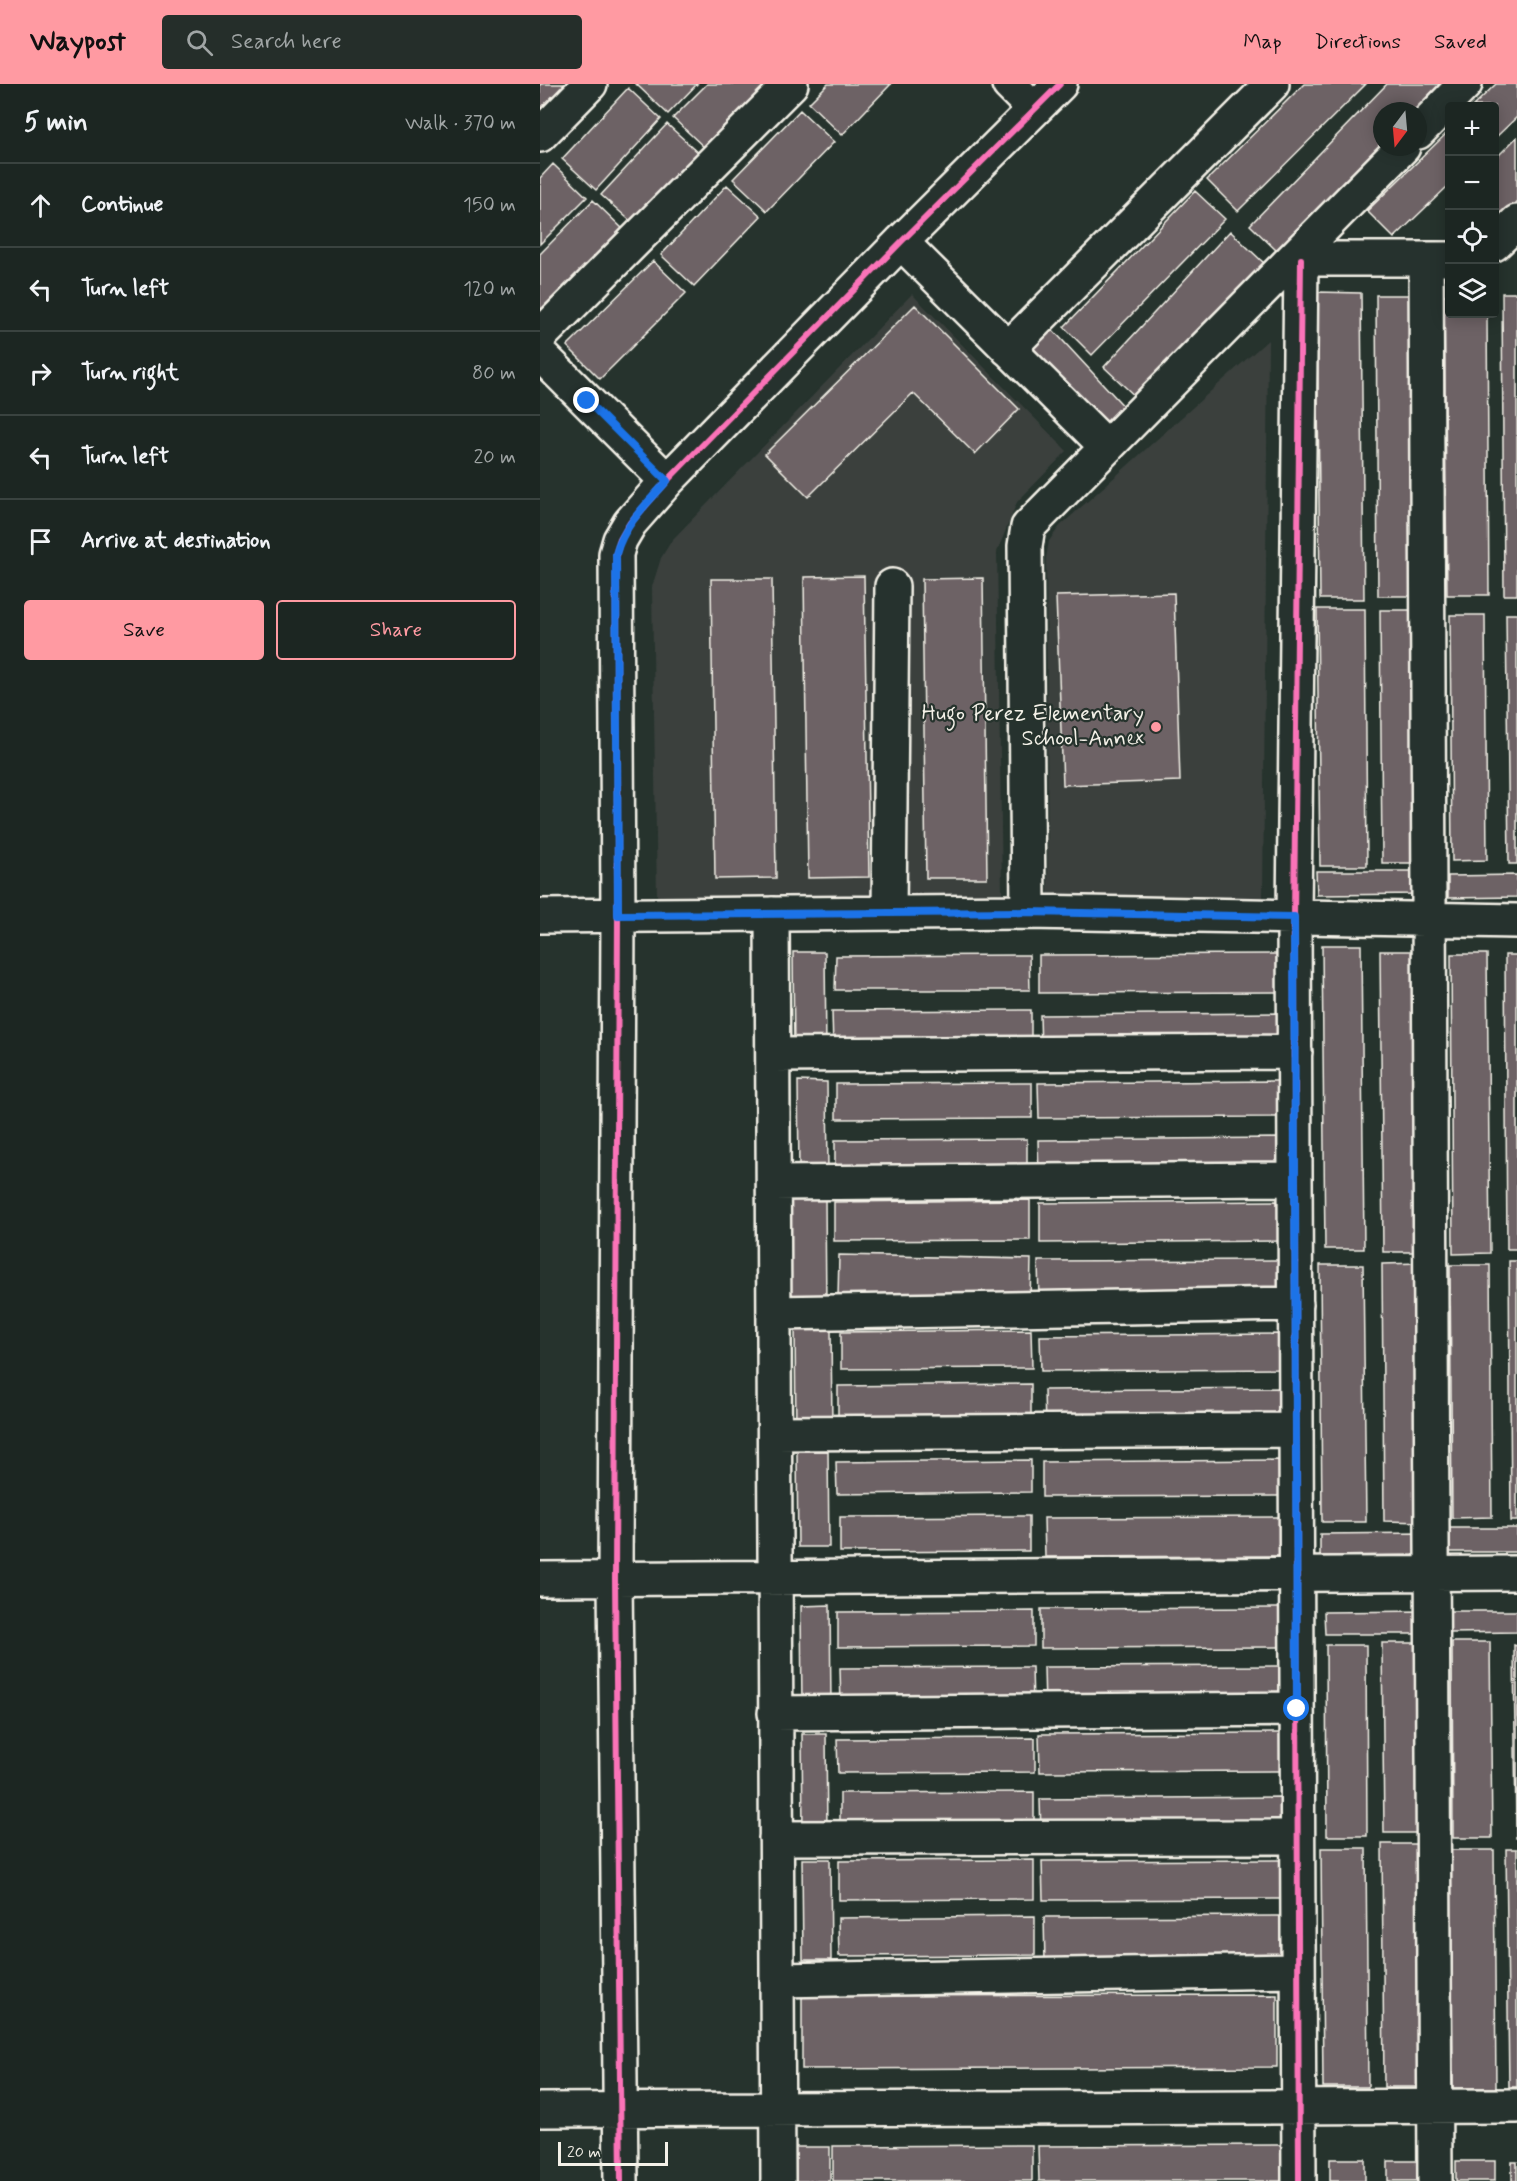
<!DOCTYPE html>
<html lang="en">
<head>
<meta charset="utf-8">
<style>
  body { margin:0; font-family:Mynerve,sans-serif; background:#252e2a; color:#f1f3f6 }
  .controls { position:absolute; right:18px; top:18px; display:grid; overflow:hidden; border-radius:6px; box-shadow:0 3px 15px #0003 }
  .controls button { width:54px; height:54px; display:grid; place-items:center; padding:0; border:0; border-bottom:2px solid #3a4340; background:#1c2622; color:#f1f3f6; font:30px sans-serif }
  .compass { position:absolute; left:833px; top:18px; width:54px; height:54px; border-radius:50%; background:#1c2622; box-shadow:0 3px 15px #0003; rotate:196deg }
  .scale { position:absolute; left:18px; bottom:15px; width:110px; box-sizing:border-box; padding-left:6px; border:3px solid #f4f1e8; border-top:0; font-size:16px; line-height:21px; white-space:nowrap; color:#f4f1e8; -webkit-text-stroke:4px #26332d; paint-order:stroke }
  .stop { position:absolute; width:18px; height:18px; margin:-14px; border:4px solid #1a73e8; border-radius:50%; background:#fff }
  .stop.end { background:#1a73e8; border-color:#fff; box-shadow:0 2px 6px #0008 }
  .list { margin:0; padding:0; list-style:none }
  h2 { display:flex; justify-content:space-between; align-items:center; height:78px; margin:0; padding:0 24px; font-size:26px }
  h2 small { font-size:20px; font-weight:400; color:#a0a5a5 }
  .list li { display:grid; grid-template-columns:39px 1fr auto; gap:18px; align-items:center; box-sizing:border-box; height:84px; padding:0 24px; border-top:2px solid #3a4340 }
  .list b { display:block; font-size:22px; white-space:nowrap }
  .list em { font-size:20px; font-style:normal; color:#a0a5a5 }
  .actions { display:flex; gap:12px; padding:18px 24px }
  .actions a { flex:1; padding:14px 0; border:2px solid #ff9aa2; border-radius:6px; text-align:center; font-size:21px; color:#ff9aa2 }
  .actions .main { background:#ff9aa2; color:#111 }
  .icon { flex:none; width:33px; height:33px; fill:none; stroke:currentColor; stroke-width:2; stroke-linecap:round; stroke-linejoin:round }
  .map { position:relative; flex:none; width:977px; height:2097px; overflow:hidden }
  header { display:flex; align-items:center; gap:36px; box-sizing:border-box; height:84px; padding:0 30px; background:#ff9aa2; color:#111 }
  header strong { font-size:28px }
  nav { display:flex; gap:33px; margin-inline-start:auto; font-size:21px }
  .search { width:420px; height:54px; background:#252e2a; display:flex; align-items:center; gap:15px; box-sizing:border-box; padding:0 21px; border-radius:6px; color:#a0a5a5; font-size:22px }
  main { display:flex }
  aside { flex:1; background:#1c2622 }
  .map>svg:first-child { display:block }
</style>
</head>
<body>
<header>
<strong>Waypost</strong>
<div class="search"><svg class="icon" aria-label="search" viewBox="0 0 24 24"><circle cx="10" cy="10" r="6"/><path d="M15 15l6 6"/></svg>Search here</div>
<nav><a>Map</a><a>Directions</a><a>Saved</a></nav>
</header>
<main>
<aside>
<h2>5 min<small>Walk · 370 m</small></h2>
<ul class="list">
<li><svg class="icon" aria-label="ahead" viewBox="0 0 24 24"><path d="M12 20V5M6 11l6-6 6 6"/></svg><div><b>Continue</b></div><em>150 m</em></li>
<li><svg class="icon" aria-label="left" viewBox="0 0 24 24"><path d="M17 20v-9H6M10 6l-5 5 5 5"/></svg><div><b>Turn left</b></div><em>120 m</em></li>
<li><svg class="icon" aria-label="right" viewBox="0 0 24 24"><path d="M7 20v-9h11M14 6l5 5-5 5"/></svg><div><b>Turn right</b></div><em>80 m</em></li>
<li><svg class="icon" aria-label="left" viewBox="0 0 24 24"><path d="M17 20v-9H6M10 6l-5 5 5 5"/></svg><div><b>Turn left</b></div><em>20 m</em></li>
<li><svg class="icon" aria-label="arrive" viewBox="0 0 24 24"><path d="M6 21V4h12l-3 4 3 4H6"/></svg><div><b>Arrive at destination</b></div></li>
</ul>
<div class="actions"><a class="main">Save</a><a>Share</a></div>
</aside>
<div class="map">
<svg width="977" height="2097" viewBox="0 0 977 2097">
  <rect width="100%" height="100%" fill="#26332d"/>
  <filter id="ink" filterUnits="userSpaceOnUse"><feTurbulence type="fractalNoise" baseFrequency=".0167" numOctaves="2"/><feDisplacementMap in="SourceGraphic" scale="12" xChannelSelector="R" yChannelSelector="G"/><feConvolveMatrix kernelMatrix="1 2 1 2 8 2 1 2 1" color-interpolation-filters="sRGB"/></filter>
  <g filter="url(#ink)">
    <path fill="#3b413e" d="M372,210l155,157 -50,51 -20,50 5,341 -345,5 -5,-311 9,-29 11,-18z
      M728,256l-5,558 -215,-3 -2,-337 3,-17 11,-15z"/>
    <path fill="#6d6265" stroke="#f4f1e8" stroke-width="1.5" d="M0,0h33l-33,35z
      M96,0h61l-29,30z
      M167,0h64l-64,66 -34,-32z
      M288,0h63l-49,51 -33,-32z
      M764,0h62l-128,127 -31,-31z
      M847,0h59l-28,27h-36v36l-102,107 -30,-29z
      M956,0h21v33l-23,22v-33h-21z
      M88,4l33,31 -65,71 -34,-31z
      M260,26l34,32 -67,69 -34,-32z
      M127,40l34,31 -66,70 -34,-30z
      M910,46v54l-56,54 -27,-27z
      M977,53v65l-23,23v-65z
      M13,80l34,33 -47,47v-66z
      M187,101l34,31 -67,70 -33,-31z
      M655,107l30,28 -133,136 -28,-28z
      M53,116l33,32 -86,86v-64z
      M690,147l36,34 -126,136 -36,-34z
      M113,177l33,32 -86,86 -33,-33z
      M777,208l44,1 3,306h-44z
      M962,209h15v302h-13z
      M836,211h43l3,301h-44z
      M904,211h6v19h37l2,281h-42z
      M375,221l104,104 -44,45 -62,-61 -105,104 -43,-43z
      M512,245l77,83 -19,18 -78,-83z
      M324,492l5,301 -61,1 -4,-301z
      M443,494l4,300h-61l-4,-299z
      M171,495h61l4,299 -61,1z
      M634,509l6,188 -117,4 -7,-189z
      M777,525h48l2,257h-47z
      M840,526h39l3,253h-40z
      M966,530h11v250h-8z
      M910,531h35l2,245 -35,1z
      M776,787h107v23l-106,1z
      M977,791v22l-69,1v-22z
      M782,861h39l3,304h-39z
      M840,867h39l3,301h-39z
      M253,868h32l1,98h-32z
      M740,870v38l-241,1v-38z
      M911,870h36l3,299 -37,1z
      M489,871l1,35h-195l1,-34z
      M965,871h12v294h-10z
      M491,926v37h-198l-1,-36z
      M740,929l1,37 -240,1 -1,-36z
      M258,997l29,1 1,89h-29z
      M737,997l1,36 -239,1 -1,-35z
      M492,999v35l-196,1v-35z
      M739,1054l1,38 -241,1 -1,-37z
      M487,1055v31l-192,2v-32z
      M247,1115h38l1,107h-38z
      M490,1116v40l-196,1v-39z
      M740,1117v40l-240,2v-40z
      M299,1171l192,4 -1,42 -192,-4z
      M742,1176v40l-243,1 -1,-40z
      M969,1177h8v260h-6z
      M881,1179l3,259 -40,-1 -2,-257z
      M780,1181h43l3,257h-44z
      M910,1181h40l2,252 -40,1z
      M255,1245h36l1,99 -36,1z
      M491,1246l1,38 -191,1v-37z
      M741,1250v35l-240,2 -1,-35z
      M491,1300v41l-193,1v-40z
      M743,1304v39l-238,1 -1,-38z
      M257,1367h31l1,96h-31z
      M491,1376v32l-194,2 -1,-32z
      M741,1376l1,36 -240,1v-35z
      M489,1432v35l-189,1v-35z
      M741,1433v39l-236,1 -1,-39z
      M903,1444h74v24h-74z
      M888,1449v22l-108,1v-22z
      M290,1521l1,101h-29l-1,-100z
      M741,1524l1,39 -241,1v-39z
      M494,1527v35l-196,1v-35z
      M889,1527v23h-104l-1,-22z
      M909,1527h68v21l-67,1z
      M912,1558h38l2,196h-39z
      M842,1559h43l2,190h-43z
      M786,1561h40l1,191h-40z
      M974,1561l3,1v192h-1z
      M741,1582l1,40 -237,1 -1,-40z
      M492,1583l1,37 -192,1 -1,-37z
      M742,1649l1,38 -243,1 -1,-38z
      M262,1650h24l1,98h-24z
      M495,1654v34l-197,1 -1,-34z
      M494,1708v39l-194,1v-39z
      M740,1713v36l-239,1 -1,-35z
      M842,1760h42l2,243h-42z
      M781,1764h45l2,239h-45z
      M966,1765h11v238h-8z
      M911,1766h43l2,238h-43z
      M262,1775h28l1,101h-28z
      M494,1776v39l-195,1v-39z
      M741,1776l1,39 -239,1 -1,-39z
      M495,1832v39l-196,1 -1,-38z
      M744,1832l1,47 -240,1 -1,-47z
      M737,1911v72l-475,2v-73z
      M492,2061v36h-199v-35z
      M741,2061v36h-242l-1,-35z
      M255,2063h35v34h-34z
      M790,2075h35v22h-35z
      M848,2077h37l1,20h-38z
      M916,2077h39v20h-39z
      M972,2078h5v19h-5z"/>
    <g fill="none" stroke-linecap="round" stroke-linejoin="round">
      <defs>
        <path id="minor" d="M469,0l25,25
          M878,48l47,-48
          M0,51l50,-51
          M361,158l206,205
          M954,160l23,-22
          M753,175h157
          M886,175l9,1922
          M0,252l251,-252
          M468,265l264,-265
          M0,270l127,127
          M488,828l-3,-366 3,-19 375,-380
          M349,829l3,-327
          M232,830l6,1267
          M0,832l488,-4 489,9
          M233,971l522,-3
          M234,1099l521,-4
          M234,1229l522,-9
          M235,1349l521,-3
          M0,1495l977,-6
          M235,1629l522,-4
          M236,1754l521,-1
          M237,1896l521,-9
          M0,2026l977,-4
          M81,2097l-6,-602 3,-664 -2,-361 4,-14 10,-17 37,-42 234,-239 159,-158
          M759,2097l-5,-1264 7,-658"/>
      </defs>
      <use href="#minor" stroke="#f4f1e8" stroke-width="38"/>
      <use href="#minor" stroke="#26332d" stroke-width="33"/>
      <defs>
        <path id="cycleway" d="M81,2097l-6,-602 3,-664 -2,-361 4,-14 10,-17 37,-42 234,-239 159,-158
          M759,2097l-5,-1264 7,-658"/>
      </defs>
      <use href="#cycleway" stroke="#26332d" stroke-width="10"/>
      <use href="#cycleway" stroke="#fb73b8" stroke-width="6"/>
    </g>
  </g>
  <g fill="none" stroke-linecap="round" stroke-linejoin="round" filter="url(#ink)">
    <path stroke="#1a73e8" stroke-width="8" d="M47,317l80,80c-19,22 -43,43 -51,73l2,361 410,-3 266,5 3,792"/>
  </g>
  <circle fill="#ff9aa2" stroke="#26332d" stroke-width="2" cx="616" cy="643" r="6"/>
  <g text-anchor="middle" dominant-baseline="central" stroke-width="4.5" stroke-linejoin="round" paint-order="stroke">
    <g font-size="22" fill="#f4f1e8" stroke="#26332d" text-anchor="end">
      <text x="604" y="630">Hugo Perez Elementary<tspan x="604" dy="25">School-Annex</tspan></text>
    </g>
  </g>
</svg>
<div class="controls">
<button>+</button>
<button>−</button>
<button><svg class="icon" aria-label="locate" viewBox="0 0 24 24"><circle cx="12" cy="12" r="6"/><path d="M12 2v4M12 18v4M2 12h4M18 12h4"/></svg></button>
<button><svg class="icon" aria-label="layers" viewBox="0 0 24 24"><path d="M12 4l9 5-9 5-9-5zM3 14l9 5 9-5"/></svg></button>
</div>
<svg class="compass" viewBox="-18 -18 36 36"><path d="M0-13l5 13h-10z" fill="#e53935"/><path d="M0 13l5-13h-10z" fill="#a0a5a5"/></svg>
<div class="scale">20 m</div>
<div class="stop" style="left:757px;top:1625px"></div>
<div class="stop end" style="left:47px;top:317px"></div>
</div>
</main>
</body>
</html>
